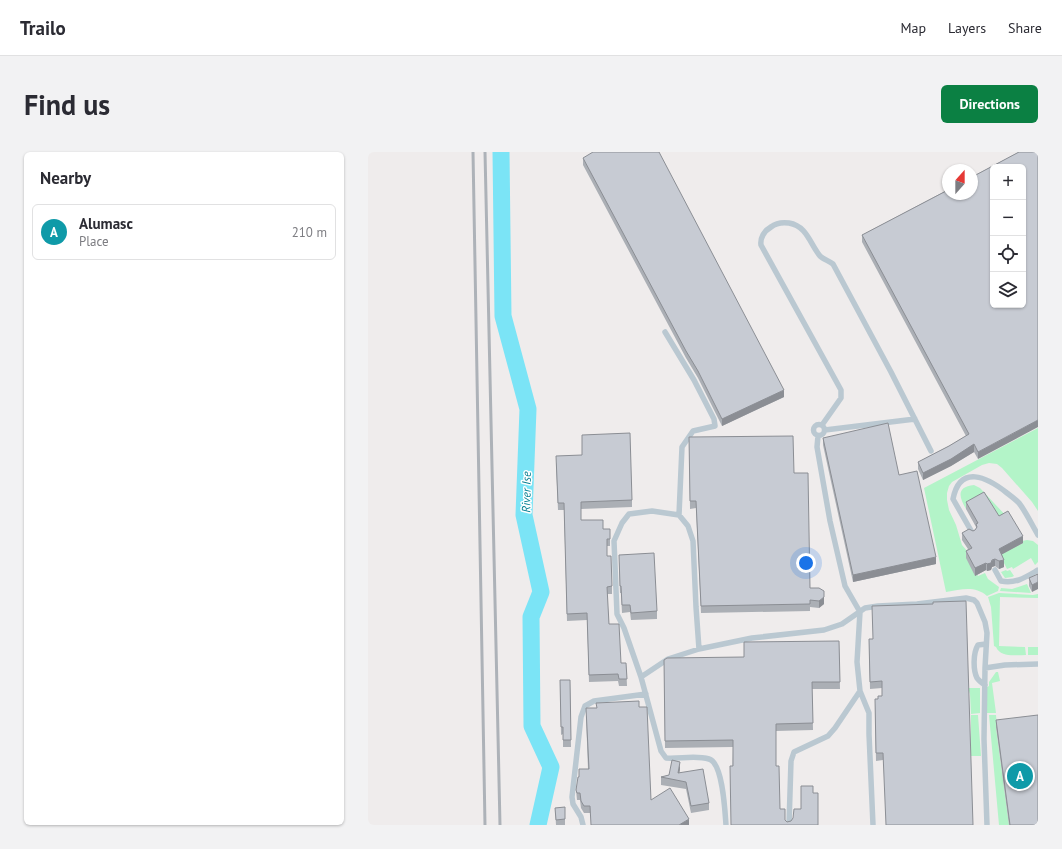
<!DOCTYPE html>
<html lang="en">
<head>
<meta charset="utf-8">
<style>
  body { margin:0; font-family:"PT Sans",sans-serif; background:#f2f2f3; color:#2b2b33 }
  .controls { position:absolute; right:12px; top:12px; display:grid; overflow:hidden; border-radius:6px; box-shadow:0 1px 3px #0004 }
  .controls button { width:36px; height:36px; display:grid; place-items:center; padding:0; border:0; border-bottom:1px solid #e1e1e2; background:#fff; color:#2b2b33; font:20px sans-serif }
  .compass { position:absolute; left:574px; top:12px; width:36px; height:36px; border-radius:50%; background:#fff; box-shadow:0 1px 3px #0004; rotate:21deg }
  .you { position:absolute; left:438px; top:411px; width:14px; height:14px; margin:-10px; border:3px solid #fff; border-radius:50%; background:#1a73e8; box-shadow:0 0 0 6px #1a73e833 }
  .badge { display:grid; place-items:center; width:26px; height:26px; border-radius:50%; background:#0b8043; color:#fff; font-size:13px; font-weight:700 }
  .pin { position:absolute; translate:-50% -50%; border:2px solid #fff; box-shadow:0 1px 4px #0006 }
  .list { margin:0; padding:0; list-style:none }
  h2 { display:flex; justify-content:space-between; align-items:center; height:52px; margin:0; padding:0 16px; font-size:17px }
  h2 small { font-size:13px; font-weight:400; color:#7c7c81 }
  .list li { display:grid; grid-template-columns:26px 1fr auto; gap:12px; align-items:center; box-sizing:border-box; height:56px; margin:0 8px 8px; padding:0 8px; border:1px solid #e1e1e2; border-radius:6px }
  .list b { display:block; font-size:15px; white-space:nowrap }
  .list p { margin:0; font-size:13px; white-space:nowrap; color:#7c7c81 }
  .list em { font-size:13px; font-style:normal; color:#7c7c81 }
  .icon { flex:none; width:22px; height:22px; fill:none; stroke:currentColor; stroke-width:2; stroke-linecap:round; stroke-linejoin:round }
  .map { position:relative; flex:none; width:670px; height:673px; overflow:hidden; border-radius:6px }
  header { display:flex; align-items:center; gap:24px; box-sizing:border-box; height:56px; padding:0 20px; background:#fff; border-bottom:1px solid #e1e1e2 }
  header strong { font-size:19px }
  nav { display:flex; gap:22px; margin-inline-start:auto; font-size:14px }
  .intro { display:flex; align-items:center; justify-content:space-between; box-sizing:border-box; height:96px; padding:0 24px }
  h1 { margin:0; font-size:28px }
  .button { padding:10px 18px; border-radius:6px; background:#0b8043; color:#fff; font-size:14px; font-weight:700 }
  main { display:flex; gap:24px; padding:0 24px }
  aside { flex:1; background:#fff; border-radius:6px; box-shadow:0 1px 3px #0004 }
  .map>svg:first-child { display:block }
</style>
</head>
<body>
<header>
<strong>Trailo</strong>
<nav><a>Map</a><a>Layers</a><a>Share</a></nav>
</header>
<div class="intro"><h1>Find us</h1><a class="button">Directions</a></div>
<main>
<aside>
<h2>Nearby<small></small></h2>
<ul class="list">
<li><span class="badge" style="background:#0f9aa8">A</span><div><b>Alumasc</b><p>Place</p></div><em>210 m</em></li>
</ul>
</aside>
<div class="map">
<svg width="670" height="673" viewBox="0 0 670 673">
  <rect width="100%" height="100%" fill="#efecec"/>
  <path fill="#b3f4c8" d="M670,276v83l-6,-9 -30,-34 -5,-4 -8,-1 -7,2 -30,17 -3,4 -2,7v7l2,10 7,15 6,20 7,8 9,23 7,-3 3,6 11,8 -1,4 -11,5c-13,-11 -26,-6 -41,-4l-22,-104z
    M606,333l6,3 28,30 -42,-9c-7,-12 -10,-22 8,-24z
    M659,388l6,1 5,4v17l-3,3 -4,-7 -18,11 -1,-2 -5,2 -7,-14 23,-12 -1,-2z
    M638,418l1,1 3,-1 4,6 -2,1 -7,1 -4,-6z
    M659,432l4,9 -31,-2 1,-3 11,1z
    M631,441l34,2 5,-1v4l-38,-1 -1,49 26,1 1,8c-11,0 -25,3 -30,-8l-2,-1 -3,-39 -3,-10z
    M660,495h10v8h-10z
    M628,520h2l2,9 -8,2 4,30h-9v-26l2,-1v-4z
    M600,536h12v25l-9,1 -1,-20z
    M603,563h7l3,41h-10z
    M621,563h7l1,12 -1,1 13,97h-10z"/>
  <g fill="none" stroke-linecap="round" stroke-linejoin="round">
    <path stroke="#7be4f6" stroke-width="17" d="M133,0l2,164 25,93 -4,106 17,77 -10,25 1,109 19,41 -13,58"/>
    <path stroke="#bac8d1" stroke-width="5.5" d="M297,180l29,48 20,39 1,7 -22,5 -11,16 -3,68
      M445.5 278a5.5 5.5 0 1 1 11 0a5.5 5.5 0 1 1-11 0Z
      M454,273l19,-27v-8l-80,-145c-1,-7 3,-14 10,-18 5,-4 11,-5 18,-4 18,3 21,21 31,33 3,3 9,5 13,8l58,108 40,79
      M457,278l90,-11
      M605,382l-20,-35c7,-35 34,-22 54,-6 4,3 8,6 12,10 7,9 13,22 19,32
      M627,418l6,11c15,3 25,-4 37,-11
      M331,497l-3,-42 -3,-66 -5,-15 -9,-11 -27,-4 -23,3 -7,9 -8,18 3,73 7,14 17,49 20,74 5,7c14,1 30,-3 43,1 14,4 16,53 17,66
      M617,516l-1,71 3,86
      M273,525l27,-18 31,-10 53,-11 72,-8 18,-6 23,-16 13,-2 39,-2 49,-6 8,2 3,3 8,19 2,11 -2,35 20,-3 33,-1
      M617,533c-3,-2 -6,-4 -8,-7 -4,-8 -4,-25 1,-33l8,-1
      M492,539l9,22v21l4,91
      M215,673l-2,-8 -8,-13 -1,-7 9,-80 4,-11 9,-5 52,-7
      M421,673l2,-64 3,-9 34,-16 7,-8 25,-37 -3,-29 3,-50 -15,-26 -15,-65 -13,-74 1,-11"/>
    <path stroke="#adb2b8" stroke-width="3" d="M105,0l12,673
      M117,0l15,673"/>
  </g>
  <path fill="#abafb5" d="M651,0l-41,307 -4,-7 -23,14 -28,14 -5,-11v-7l31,-16 17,-10 -104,-194v-7z
    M215,6l201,239 -62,29 -24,-48 -12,-20 -103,-193z
    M321,285l105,36 16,115 14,16 -5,4 -9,-1v4l-109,2 -5,-105 -6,1z
    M455,286l76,37 37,89 -83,18 -30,-137z
    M188,311l76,37v7l-51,2v11l22,9h7v17h-3v10l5,30v8h-5l2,30 12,39h5l1,23h-8l-1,-5 -29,1 -2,-62 -20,1 -3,-111h-6z
    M598,350l33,14 24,27 -21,11 2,13 -5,2 -4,-3 -3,1 -1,3 -4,1 -1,-1 -11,6 -9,-18v-7l2,-2 -6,-9v-7l13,-3 1,-1v-2l-10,-18z
    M251,410l38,49v8l-26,1 -1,-8 -8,1 -1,-20h-1z
    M670,422l-6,18 -3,-6v-8z
    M598,449l-83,159 -7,1 -1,-55 3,-7 4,-3v-8l-12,1 -1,-50h4l60,-35z
    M471,489l1,48h-28l1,41 -37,1v35l4,43 5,11 2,2 4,-1 22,-28 5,32h-87l2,-78 -68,1 -1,-88 80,-3z
    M192,528h10l1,67h-8v-13l-2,1z
    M271,555l12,93 38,25 -99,-12h-6l-3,-5 -1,-8h-3l-1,-10 3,-13 9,-8 -2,-53z
    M628,568l42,105h-29l-13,-98z
    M312,617l-1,4 30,30v7l-18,3 -5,-24 -25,-4v-8l8,-2z
    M197,655v18h-9l-1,-17z"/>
  <path fill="#8b8e94" d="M416,238v7l-62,29v-7z
    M670,268v7l-60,32v-7z
    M606,292v8l-23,14 -28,14v-7z
    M655,384v7l-24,13v-7z
    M568,405v7l-83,18v-7z
    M627,407v7l-3,1 -1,3 -4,1v-7z
    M636,408v7l-5,2v-8z
    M618,411v7l-11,6v-8z
    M670,430v7l-6,3v-7z
    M456,445v7l-5,4v-7z
    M312,610v7l-2,12v-8z
    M321,667v6h-10z"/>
  <path fill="#c7cbd3" stroke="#8b8e94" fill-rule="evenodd" d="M225,0h66l125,238 -62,29 -24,-48 -12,-20 -103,-193z
    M651,0h19v268l-60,32 -4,-8 -23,15 -28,14 -5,-11 31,-16 20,-12 -107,-199 86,-45v4h24v-17zM625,15h30v138h-30z
    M520,271l11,52 18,-4 19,86 -83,18 -30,-137z
    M262,281l2,67 -51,2v18h22v9h7v10h-3v17h4l1,30 -5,1 2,37h10l2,39h5l1,16h-8l-1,-5 -29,1 -2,-62 -20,1 -3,-111h-6l-2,-47 26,-1v-20z
    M425,284l1,37h14l2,115h9l5,3v6l-5,4 -9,-1v4l-109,2 -5,-105h-6l-1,-64z
    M616,340l15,24 9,-5 15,25 -24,13 5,11 -5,1 -4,-2 -3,1 -1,3 -4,1 -1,-1 -11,5 -9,-17 6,-3 -10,-15 7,-4 4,2 2,-1 2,-3 -1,-3 2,-1 -12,-21z
    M286,401l3,58 -26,2 -1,-8h-8l-1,-19h-1l-1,-31z
    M670,422v8l-6,3 -3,-7z
    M598,449l7,224h-87l-3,-72h-7l-1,-54h3v-3h4v-15l-12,1 -1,-43h4l-1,-33 61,-2v-2z
    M471,489l1,41h-28l1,41 -37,1v42h3l1,43h5v11l2,2 4,-1 2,-3 1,-9h7v-23h12v7h5v32h-87l-1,-59h3v-26l-68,1 -1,-81 3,-2 77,-1v-15z
    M192,528h10l1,60h-8v-13h-2z
    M271,549v6h8l4,93 19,-12 19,31 -10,6h-88l-1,-19h-6l-3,-5 -1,-8h-3l-1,-3 2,-13h1v-8h10l-3,-61h11l-1,-5z
    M670,563v110h-28l-14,-105z
    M304,608l8,2 -2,11 25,-4 6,34 -18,3 -5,-24 -25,-5 8,-2z
    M197,655v12l-9,1 -1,-12z"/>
  <g text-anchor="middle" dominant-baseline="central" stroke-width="3" stroke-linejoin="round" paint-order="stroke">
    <g font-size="12" font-style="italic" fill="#037d91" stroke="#fff">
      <text transform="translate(158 340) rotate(-89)">River Ise</text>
    </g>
  </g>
</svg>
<div class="controls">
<button>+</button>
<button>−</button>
<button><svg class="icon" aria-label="locate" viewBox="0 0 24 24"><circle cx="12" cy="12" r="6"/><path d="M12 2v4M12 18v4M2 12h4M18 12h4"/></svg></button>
<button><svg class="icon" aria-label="layers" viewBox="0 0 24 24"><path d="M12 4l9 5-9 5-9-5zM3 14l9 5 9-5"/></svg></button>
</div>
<svg class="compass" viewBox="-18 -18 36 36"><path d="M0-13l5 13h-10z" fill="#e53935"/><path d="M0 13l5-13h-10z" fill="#7c7c81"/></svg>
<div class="you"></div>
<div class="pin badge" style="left:652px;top:624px;background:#0f9aa8">A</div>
</div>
</main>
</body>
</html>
